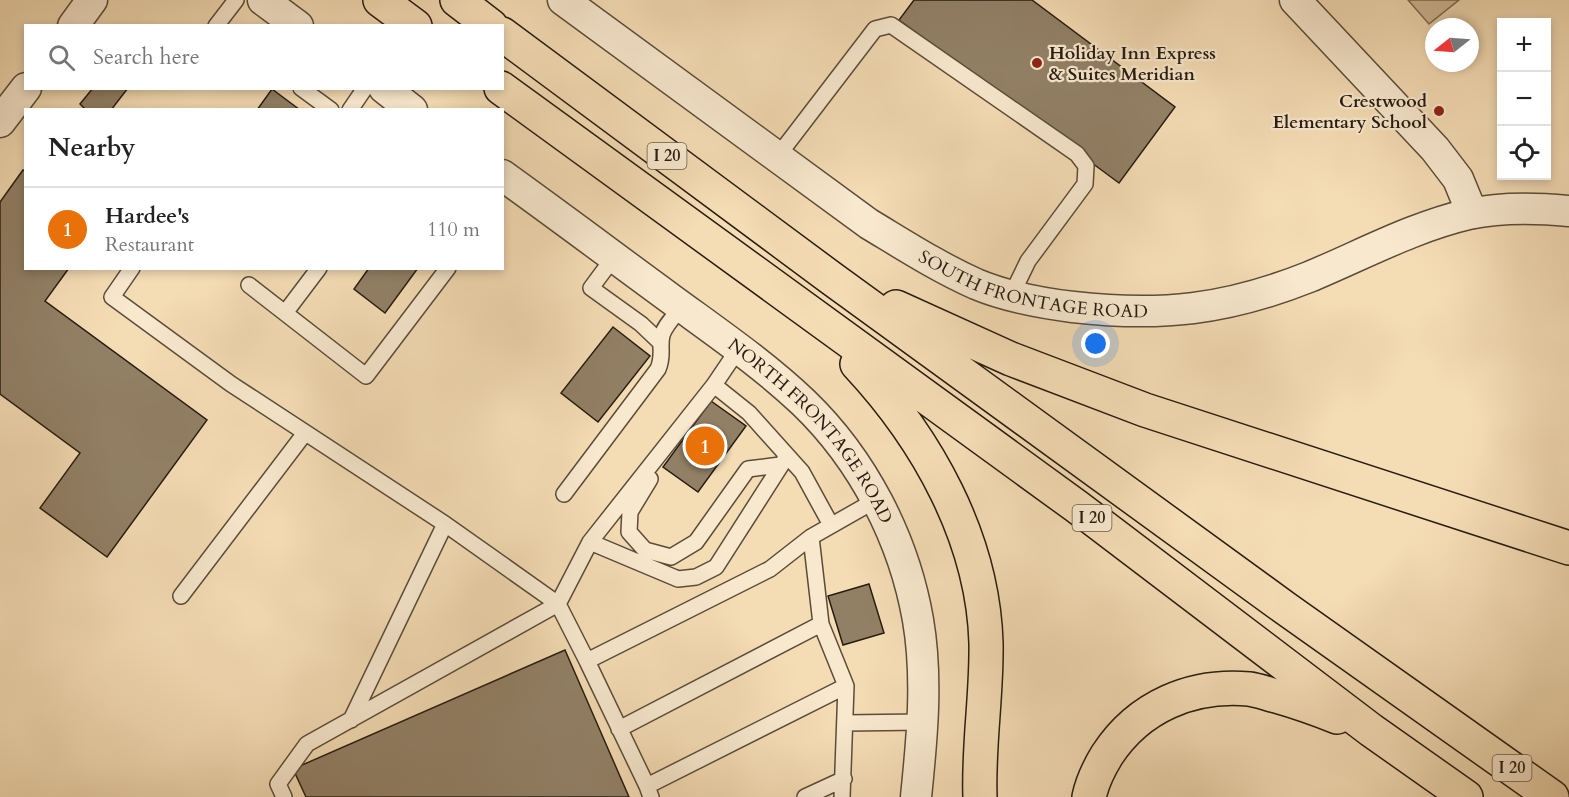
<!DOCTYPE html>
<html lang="en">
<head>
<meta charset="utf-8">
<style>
  body { margin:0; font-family:Cardo,serif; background:#f2f2f2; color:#222 }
  .controls { position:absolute; right:18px; top:18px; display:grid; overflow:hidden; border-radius:0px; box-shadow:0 3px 9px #0003 }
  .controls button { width:54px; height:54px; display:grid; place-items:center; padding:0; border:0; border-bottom:2px solid #e0e0e0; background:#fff; color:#222; font:30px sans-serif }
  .compass { position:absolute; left:1425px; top:18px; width:54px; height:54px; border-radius:50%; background:#fff; box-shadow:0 3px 9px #0003; rotate:253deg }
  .you { position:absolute; left:1096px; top:344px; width:21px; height:21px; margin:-15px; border:4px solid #fff; border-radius:50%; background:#1a73e8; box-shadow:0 0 0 9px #1a73e833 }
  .badge { display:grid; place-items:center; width:39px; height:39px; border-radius:50%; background:#8f2418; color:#fff; font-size:20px; font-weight:700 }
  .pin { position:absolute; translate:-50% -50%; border:3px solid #fff; box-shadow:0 2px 6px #0006 }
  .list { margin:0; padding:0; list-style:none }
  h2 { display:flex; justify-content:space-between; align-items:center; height:78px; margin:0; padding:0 24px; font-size:26px }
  h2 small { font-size:20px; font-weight:400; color:#767676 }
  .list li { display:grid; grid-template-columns:39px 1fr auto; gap:18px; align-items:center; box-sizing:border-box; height:84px; padding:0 24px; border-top:2px solid #e0e0e0 }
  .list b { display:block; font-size:22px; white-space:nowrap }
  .list p { margin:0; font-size:20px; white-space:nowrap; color:#767676 }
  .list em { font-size:20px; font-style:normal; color:#767676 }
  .icon { flex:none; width:33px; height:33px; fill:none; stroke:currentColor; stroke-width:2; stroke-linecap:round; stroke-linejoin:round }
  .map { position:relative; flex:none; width:1569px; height:797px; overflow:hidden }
  .search { position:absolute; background:#fff; box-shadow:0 3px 9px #0003; left:24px; top:24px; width:480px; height:66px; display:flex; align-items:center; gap:15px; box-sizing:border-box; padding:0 21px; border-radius:0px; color:#767676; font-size:22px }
  .panel { position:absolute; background:#fff; box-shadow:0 3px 9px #0003; left:24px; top:108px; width:480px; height:162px; border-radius:0px }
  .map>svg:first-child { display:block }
</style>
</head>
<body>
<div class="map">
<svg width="1569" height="797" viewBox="0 0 1569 797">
  <rect width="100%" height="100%" fill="#f4dcb4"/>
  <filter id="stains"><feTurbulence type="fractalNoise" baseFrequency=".00333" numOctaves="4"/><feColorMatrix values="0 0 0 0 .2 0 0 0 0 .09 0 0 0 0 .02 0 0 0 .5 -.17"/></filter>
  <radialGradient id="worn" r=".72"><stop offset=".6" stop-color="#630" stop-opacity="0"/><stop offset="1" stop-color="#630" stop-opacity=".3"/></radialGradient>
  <path fill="#d1bb98" stroke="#7c6c54" stroke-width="1.5" d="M1408,0h51l-30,24z"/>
  <path fill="#928066" stroke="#271c11" stroke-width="1.5" d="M914,0h118l143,107 -56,76 -220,-163z
    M93,88h35l-17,22h-25l-6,-6z
    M272,89l28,21h-43z
    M23,170l3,1v97h43l-24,33 162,119 -100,137 -67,-49 40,-55 -80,-59v-192z
    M369,268h49l-33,45 -31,-24z
    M613,327l37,29 -52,66 -37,-29z
    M711,401l35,25 -48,66 -35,-25z
    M869,584l15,49 -41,12 -15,-49z
    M565,650l64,147h-323l-13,-28z"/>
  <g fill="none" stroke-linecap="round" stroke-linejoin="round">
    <defs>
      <path id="service" d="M216,26l20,-26
        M301,88l30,22
        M350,110l15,-22
        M777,157l98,-128 16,-4 186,129 9,12 -1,18 -57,77 -17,35
        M614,257l-23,31 50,36 20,19
        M132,268l-20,29 119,87 214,140
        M249,285l117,91 82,-108
        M285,313l34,-45
        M714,385l35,28 53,59 29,53
        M650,479l-20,33 -1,20 16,18 26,7 25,-15 52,-73 32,-4
        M564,494l94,-125c6,-14 1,-21 4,-34 3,-10 13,-20 20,-28
        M590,542l88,37 18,-2 20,-10 71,-111
        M181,596l124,-163
        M821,624l25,62
        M351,720l94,-196 113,80 32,-62 124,-157 25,-37
        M845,723l77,-1
        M619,729l202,-105 -10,-87
        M647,786l-60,-125 183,-92 41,-32 65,-37
        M284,797l-6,-13 29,-40 251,-140 29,57
        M651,797l-4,-11 199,-100 -4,111
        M805,797l39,-18"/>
      <g id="minor">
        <path d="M263,0l35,26"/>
        <path id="s1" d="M563,0l306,224c35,21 69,43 107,60 31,13 64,19 97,23 88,10 153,3 236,-30 53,-22 104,-50 160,-63 32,-7 68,-6 100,-3"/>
        <path d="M1295,0l140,149 23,30 14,34"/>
        <path d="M73,26l19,-26"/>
        <path d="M384,88l28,22"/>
        <path d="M0,122l26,-34"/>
        <path id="s2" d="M502,175c57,41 113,83 169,124 45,33 92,65 133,104 59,57 100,136 114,217 10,58 4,119 -2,177"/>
      </g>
      <path id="motorway" d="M380,0l35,26
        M457,0l34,26
        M502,34l329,244 454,330 267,189
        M501,88l575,418 295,224 95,67
        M896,307l115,52 134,51 424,138
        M857,364c70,75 126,174 129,279 1,51 -8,103 -6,154
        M1089,797c3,-14 10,-29 18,-42 32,-49 85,-71 142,-66 9,1 19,5 27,7 21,6 41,13 61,21"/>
    </defs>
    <use href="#service" stroke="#5a4c3a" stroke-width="18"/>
    <use href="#minor" stroke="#5a4c3a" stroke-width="33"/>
    <use href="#motorway" stroke="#271c11" stroke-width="36"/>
    <use href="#service" stroke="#f8e8ce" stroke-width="15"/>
    <use href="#minor" stroke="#f8e8ce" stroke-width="30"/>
    <use href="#motorway" stroke="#f4dcb4" stroke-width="33"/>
  </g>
  <g fill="#8f2418" stroke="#f8e8ce" stroke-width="2">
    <circle cx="1037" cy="63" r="6"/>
    <circle cx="1439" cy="111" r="6"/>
  </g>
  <g text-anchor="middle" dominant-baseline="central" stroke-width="4.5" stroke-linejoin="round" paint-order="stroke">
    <g fill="#f8e8ce" stroke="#66594a" stroke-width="1.5">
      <rect x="647.5" y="143" width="39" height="26" rx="4.5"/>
      <rect x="1072.5" y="505" width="39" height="26" rx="4.5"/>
      <rect x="1492.5" y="755" width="39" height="26" rx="4.5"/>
    </g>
    <g font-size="16" font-weight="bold" fill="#271c11">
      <text x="667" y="156">I 20</text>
      <text x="1092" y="518">I 20</text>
      <text x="1512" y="768">I 20</text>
    </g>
    <g font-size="18" font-weight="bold" fill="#271c11" stroke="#f8e8ce" text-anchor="start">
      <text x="1049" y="53">Holiday Inn Express<tspan x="1049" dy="21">&amp; Suites Meridian</tspan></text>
      <text x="1427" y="101" text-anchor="end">Crestwood<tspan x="1427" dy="21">Elementary School</tspan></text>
    </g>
    <g font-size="18" fill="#271c11" stroke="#f8e8ce">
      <text stroke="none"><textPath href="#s1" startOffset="558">SOUTH FRONTAGE ROAD</textPath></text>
      <text stroke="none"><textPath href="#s2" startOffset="404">NORTH FRONTAGE ROAD</textPath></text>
    </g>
  </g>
  <rect width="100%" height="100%" filter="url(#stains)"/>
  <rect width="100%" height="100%" fill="url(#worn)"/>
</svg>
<div class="controls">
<button>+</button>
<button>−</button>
<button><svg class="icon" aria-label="locate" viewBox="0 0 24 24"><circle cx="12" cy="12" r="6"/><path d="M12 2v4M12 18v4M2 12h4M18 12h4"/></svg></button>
</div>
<svg class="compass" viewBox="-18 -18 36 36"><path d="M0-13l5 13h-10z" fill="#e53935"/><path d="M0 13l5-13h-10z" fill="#767676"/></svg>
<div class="you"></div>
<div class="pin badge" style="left:705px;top:446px;background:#e8710a">1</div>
<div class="search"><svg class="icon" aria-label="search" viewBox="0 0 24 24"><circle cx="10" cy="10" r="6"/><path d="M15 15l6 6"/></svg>Search here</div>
<section class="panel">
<h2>Nearby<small></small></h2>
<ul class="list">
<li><span class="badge" style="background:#e8710a">1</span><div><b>Hardee's</b><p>Restaurant</p></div><em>110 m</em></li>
</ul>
</section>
</div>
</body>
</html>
